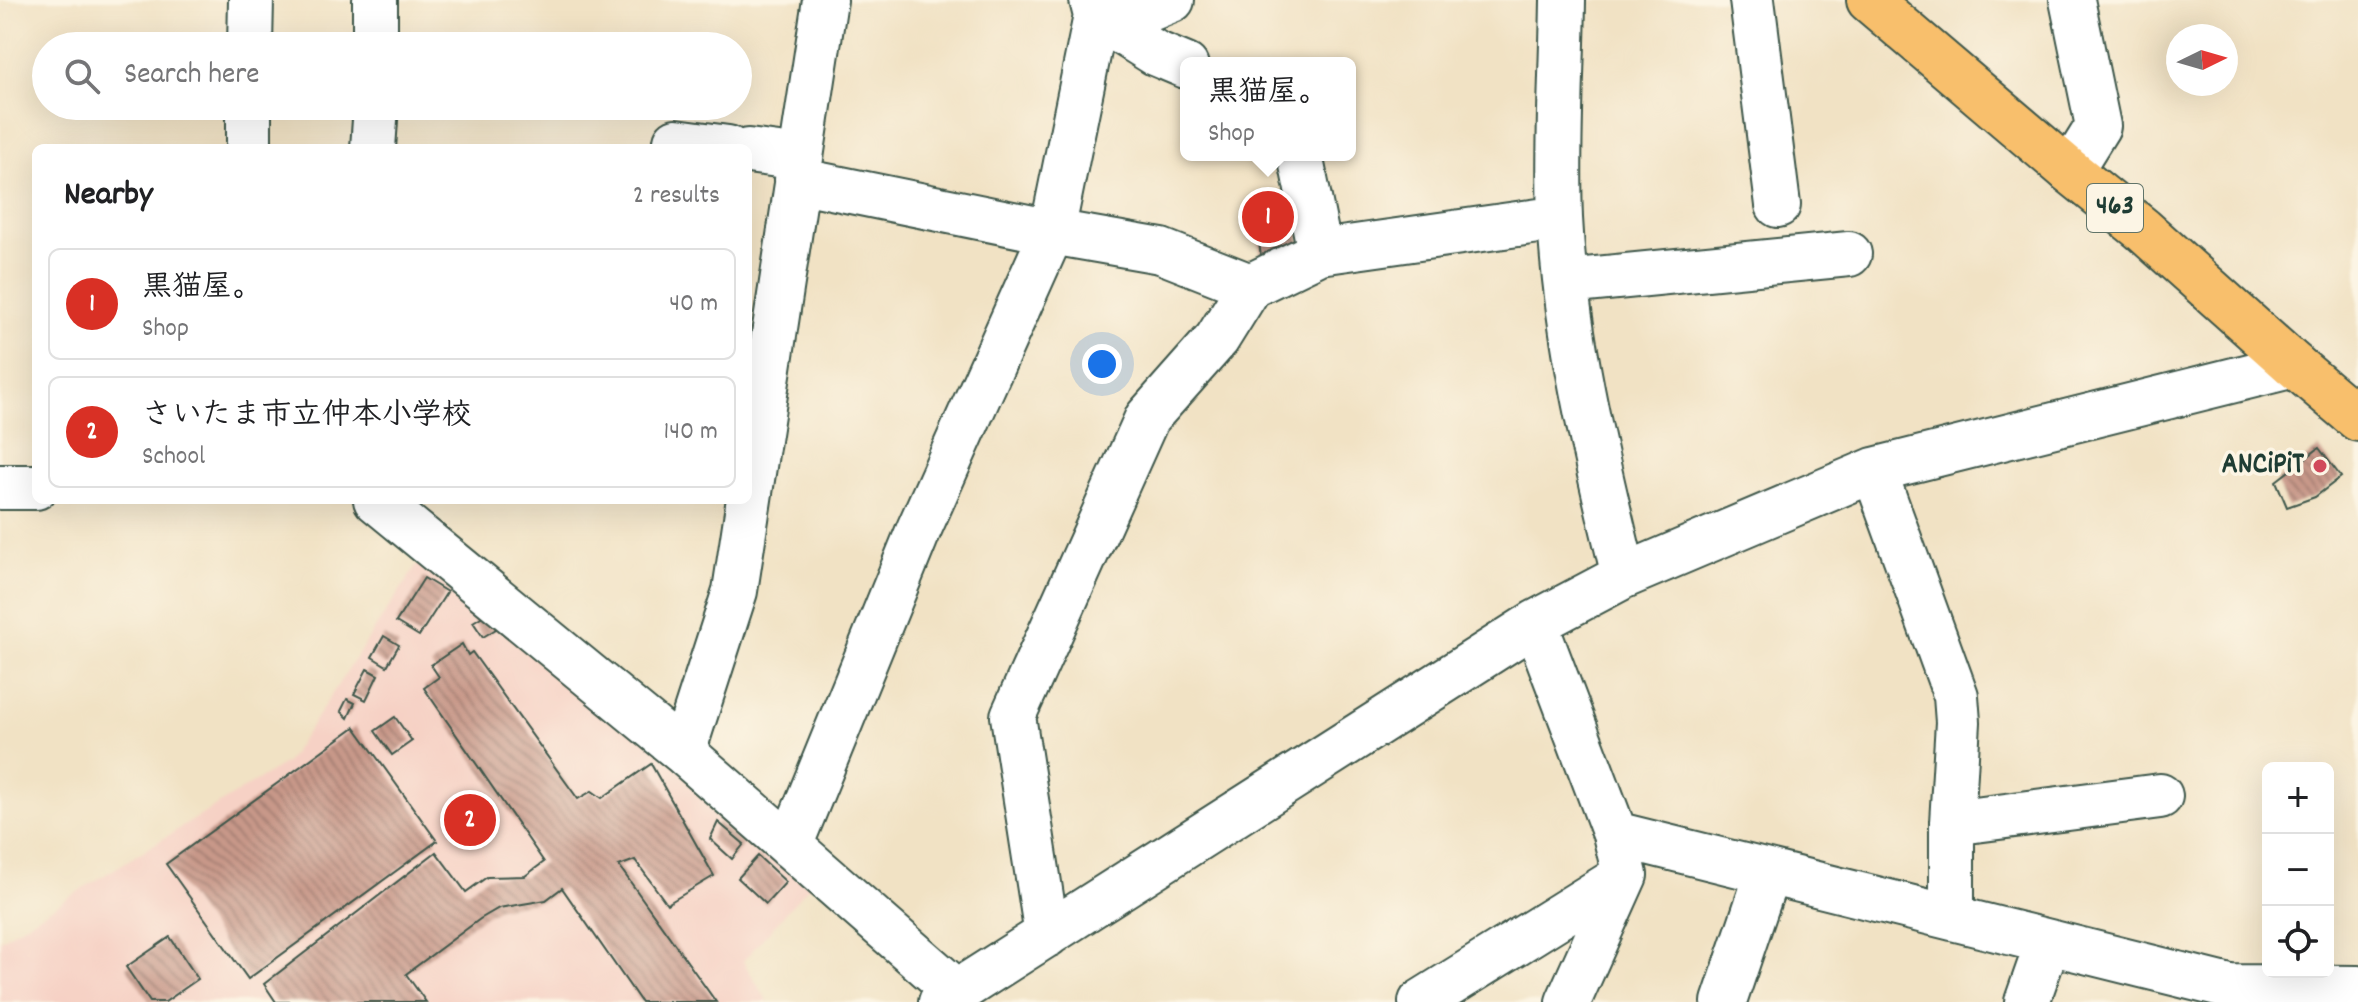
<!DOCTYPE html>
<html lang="en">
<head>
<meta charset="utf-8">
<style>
  body { margin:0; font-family:Dekko,"Klee One",sans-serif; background:#f2f2f2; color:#202124 }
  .controls { position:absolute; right:24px; bottom:24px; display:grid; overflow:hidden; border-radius:12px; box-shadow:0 8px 32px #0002 }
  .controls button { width:72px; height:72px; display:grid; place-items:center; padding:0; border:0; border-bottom:2px solid #e0e0e0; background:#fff; color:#202124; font:40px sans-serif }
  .compass { position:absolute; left:2166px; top:24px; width:72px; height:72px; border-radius:50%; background:#fff; box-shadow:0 8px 32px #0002; rotate:85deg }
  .you { position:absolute; left:1102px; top:364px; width:28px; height:28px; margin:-20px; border:6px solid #fff; border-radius:50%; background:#1a73e8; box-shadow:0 0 0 12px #1a73e833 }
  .badge { display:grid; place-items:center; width:52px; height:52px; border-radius:50%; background:#d93025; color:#fff; font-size:26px; font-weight:700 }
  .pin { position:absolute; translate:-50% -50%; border:4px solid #fff; box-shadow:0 2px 8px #0006 }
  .popup { position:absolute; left:1180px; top:57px; width:176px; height:104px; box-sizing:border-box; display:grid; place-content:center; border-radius:12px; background:#fff; filter:drop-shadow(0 2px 6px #0005); font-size:26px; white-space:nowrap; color:#757577 }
  .popup b { font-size:30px; color:#202124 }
  .popup::after { content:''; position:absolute; left:50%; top:100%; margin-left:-16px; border:16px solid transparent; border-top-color:#fff }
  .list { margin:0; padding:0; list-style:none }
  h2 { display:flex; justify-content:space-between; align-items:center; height:104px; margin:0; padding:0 32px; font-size:34px }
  h2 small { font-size:26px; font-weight:400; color:#757577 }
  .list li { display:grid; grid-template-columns:52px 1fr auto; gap:24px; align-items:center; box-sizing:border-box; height:112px; margin:0 16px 16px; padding:0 16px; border:2px solid #e0e0e0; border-radius:12px }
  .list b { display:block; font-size:30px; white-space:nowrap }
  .list p { margin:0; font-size:26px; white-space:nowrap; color:#757577 }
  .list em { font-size:26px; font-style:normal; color:#757577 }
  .icon { flex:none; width:44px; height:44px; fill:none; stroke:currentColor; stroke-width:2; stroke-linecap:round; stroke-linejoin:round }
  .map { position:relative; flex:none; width:2358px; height:1002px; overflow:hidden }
  .search { position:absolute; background:#fff; box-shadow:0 8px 32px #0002; left:32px; top:32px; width:720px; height:88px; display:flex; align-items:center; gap:20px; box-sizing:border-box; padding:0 28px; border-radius:44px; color:#757577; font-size:30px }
  .panel { position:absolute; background:#fff; box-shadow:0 8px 32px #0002; left:32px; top:144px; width:720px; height:360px; border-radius:12px }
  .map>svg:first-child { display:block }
</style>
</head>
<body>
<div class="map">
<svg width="2358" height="1002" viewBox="0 0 2358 1002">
  <defs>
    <pattern id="building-back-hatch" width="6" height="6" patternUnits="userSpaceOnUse" patternTransform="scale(2)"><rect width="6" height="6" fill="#c89889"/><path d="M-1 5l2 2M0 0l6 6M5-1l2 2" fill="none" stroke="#a27d71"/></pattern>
  </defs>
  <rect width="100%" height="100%" fill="#fcf5e5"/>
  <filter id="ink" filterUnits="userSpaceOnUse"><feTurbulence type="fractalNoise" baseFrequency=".0125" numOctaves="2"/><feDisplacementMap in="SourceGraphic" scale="16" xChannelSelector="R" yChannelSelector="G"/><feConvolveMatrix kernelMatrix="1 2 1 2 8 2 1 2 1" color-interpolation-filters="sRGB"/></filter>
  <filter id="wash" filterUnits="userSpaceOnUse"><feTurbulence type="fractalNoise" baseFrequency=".006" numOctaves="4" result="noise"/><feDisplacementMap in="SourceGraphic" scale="32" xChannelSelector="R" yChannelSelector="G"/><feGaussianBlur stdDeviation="1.8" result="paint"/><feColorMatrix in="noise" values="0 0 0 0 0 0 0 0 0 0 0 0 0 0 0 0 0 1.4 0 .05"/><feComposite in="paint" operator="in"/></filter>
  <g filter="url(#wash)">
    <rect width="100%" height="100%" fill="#f1e2c4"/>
    <path fill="#f6d1c5" d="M425,553l391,325 -73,83 25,41h-768v-62l287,-178z"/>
    <g id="blocks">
      <path fill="url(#building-back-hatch)" d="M1292,192l10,57 -41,7 -9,-57z
        M2319,448l22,29 -26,20 -28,10 -11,-26z
        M424,578l23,14 -28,44 -23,-14z
        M486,614l10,15 -13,8 -10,-15z
        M384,636l15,9 -12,21 -15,-9z
        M462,644l6,11 4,-3 106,147 14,-8 10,7 49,-34 63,112 -47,28 -32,-44 -16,6 97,136h-75l-79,-114 -16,12 -47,8 -19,11 -74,55 20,28h-150l-12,-18 172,-132 30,40 21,-15 38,-1 19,-14 -120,-174 15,-11 -8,-12z
        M367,669l11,6 -12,25 -12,-6z
        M347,699l8,4 -7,15 -7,-7z
        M395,717l17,24 -20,14 -17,-24z
        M355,727l82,114 -189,138 -82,-115z
        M718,822l26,22 -12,15 -22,-20z
        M758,856l28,26 -20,22 -28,-26z
        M170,937l28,42 -33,23h-15l-24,-35z"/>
    </g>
  </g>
  <g filter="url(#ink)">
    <use href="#blocks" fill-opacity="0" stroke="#3e564a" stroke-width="2"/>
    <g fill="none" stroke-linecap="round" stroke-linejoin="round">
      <defs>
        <path id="minor" d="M375,0v46
          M1563,0c-1,72 -6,146 -3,218 6,121 36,241 64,358
          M1752,0l26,205
          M1096,16l59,37 31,13
          M1096,16h37l39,-16
          M250,46l1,-46
          M676,141l52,7
          M249,148v-42
          M373,148l3,-42
          M748,151l53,7
          M1300,155l20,97
          M2070,171l28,-45 -26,-126
          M797,180l255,52 109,19 89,35
          M1566,282l283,-28
          M1874,470l82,226 2,26 -6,101v95
          M0,487h36
          M376,500l307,252 273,239
          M1535,623l80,211 10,41 -57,127
          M683,752l52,-161 90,-591
          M1952,823l208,-27
          M1615,834l615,153 128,1
          M790,846l129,-317 133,-297 44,-216 -4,-16
          M1047,935l-34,-219 134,-298 70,-79 33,-53 70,-34 240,-34
          M941,1002l594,-379 89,-47 250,-106 420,-105
          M1421,1002l204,-127
          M1724,1002l44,-130
          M2027,1002l21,-60"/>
        <path id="highway" d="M1869,0l201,171 72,58 152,136 64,54"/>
      </defs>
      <use href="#minor" stroke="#3e564a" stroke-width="48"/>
      <use href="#highway" stroke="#3e564a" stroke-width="48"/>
      <use href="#minor" stroke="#fff" stroke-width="44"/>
      <use href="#highway" stroke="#f8bf6c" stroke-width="44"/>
    </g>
  </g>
  <circle fill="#d1495b" stroke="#fcf5e5" stroke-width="3" cx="2320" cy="466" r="8"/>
  <g text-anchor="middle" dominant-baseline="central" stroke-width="7" stroke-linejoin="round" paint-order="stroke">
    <rect fill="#fcf5e5" stroke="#617469" stroke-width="2" x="2087" y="184" width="56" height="48" rx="6"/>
    <g font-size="28" font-weight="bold" fill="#1f3d34">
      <text x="2115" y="208">463</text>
    </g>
    <g font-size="30" font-weight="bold" fill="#1f3d34" stroke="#fcf5e5" text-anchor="end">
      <text x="2304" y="466">ANCiPiT</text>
    </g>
  </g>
</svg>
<div class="controls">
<button>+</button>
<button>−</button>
<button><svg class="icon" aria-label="locate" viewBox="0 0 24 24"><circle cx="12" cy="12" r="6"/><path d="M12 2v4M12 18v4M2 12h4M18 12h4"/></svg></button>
</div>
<svg class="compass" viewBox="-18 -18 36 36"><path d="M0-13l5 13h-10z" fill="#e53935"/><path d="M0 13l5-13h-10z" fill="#757577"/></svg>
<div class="you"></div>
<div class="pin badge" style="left:1268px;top:217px">1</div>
<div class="popup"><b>黒猫屋。</b>Shop</div>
<div class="pin badge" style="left:470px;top:820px">2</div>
<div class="search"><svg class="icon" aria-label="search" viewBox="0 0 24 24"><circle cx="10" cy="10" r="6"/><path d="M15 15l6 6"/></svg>Search here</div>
<section class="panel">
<h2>Nearby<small>2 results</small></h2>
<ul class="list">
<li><span class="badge">1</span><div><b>黒猫屋。</b><p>Shop</p></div><em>40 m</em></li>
<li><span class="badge">2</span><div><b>さいたま市立仲本小学校</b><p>School</p></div><em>140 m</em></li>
</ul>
</section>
</div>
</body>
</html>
